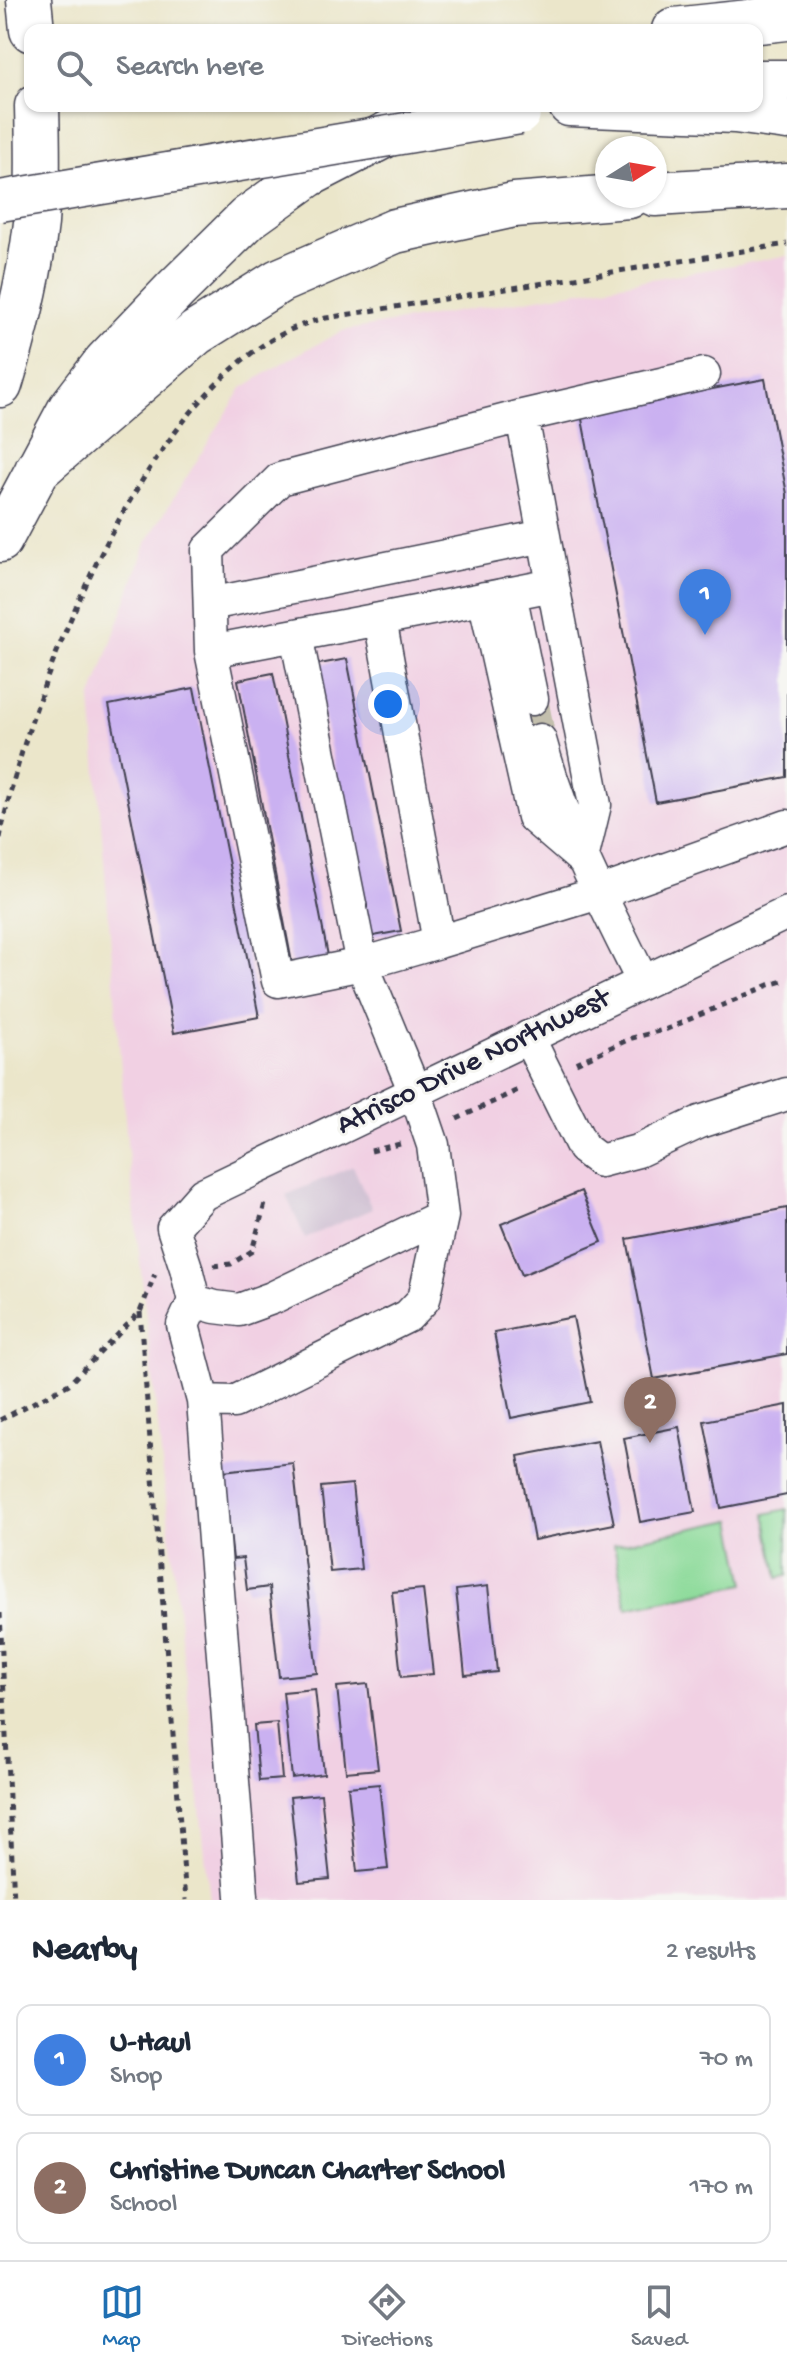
<!DOCTYPE html>
<html lang="en">
<head>
<meta charset="utf-8">
<style>
  body { margin:0; font-family:"Gochi Hand",sans-serif; background:#f2f2f3; color:#1f2937 }
  .compass { position:absolute; left:595px; top:136px; width:72px; height:72px; border-radius:50%; background:#fff; box-shadow:0 2px 6px #0004; rotate:79deg }
  .you { position:absolute; left:388px; top:704px; width:28px; height:28px; margin:-20px; border:6px solid #fff; border-radius:50%; background:#1a73e8; box-shadow:0 0 0 12px #1a73e833 }
  .badge { display:grid; place-items:center; width:52px; height:52px; border-radius:50%; background:#1f6fb2; color:#fff; font-size:26px; font-weight:700 }
  .pin { position:absolute; translate:-50% -66px; filter:drop-shadow(0 2px 4px #0008) }
  .pin::after { content:''; position:absolute; top:42px; width:28px; height:24px; background:inherit; clip-path:polygon(0 0,100% 0,50% 100%) }
  .list { margin:0; padding:0; list-style:none }
  h2 { display:flex; justify-content:space-between; align-items:center; height:104px; margin:0; padding:0 32px; font-size:34px }
  h2 small { font-size:26px; font-weight:400; color:#747a83 }
  .list li { display:grid; grid-template-columns:52px 1fr auto; gap:24px; align-items:center; box-sizing:border-box; height:112px; margin:0 16px 16px; padding:0 16px; border:2px solid #e0e1e3; border-radius:16px }
  .list b { display:block; font-size:30px; white-space:nowrap }
  .list p { margin:0; font-size:26px; white-space:nowrap; color:#747a83 }
  .list em { font-size:26px; font-style:normal; color:#747a83 }
  .icon { flex:none; width:44px; height:44px; fill:none; stroke:currentColor; stroke-width:2; stroke-linecap:round; stroke-linejoin:round }
  .map { position:relative; flex:none; width:787px; height:1900px; overflow:hidden }
  .search { position:absolute; background:#fff; box-shadow:0 2px 6px #0004; left:24px; right:24px; top:24px; height:88px; display:flex; align-items:center; gap:20px; box-sizing:border-box; padding:0 28px; border-radius:16px; color:#747a83; font-size:30px }
  .sheet { height:360px; background:#fff }
  nav { display:flex; justify-content:space-around; align-items:center; box-sizing:border-box; height:112px; border-top:2px solid #e0e1e3; background:#fff; font-size:22px; color:#747a83 }
  nav a { display:grid; justify-items:center; gap:4px }
  nav .on { color:#1f6fb2 }
  .map>svg:first-child { display:block }
</style>
</head>
<body>
<div class="map">
<svg width="787" height="1900" viewBox="0 0 787 1900">
  <rect width="100%" height="100%" fill="#f6f6f2"/>
  <filter id="ink" filterUnits="userSpaceOnUse"><feTurbulence type="fractalNoise" baseFrequency=".0125" numOctaves="2"/><feDisplacementMap in="SourceGraphic" scale="16" xChannelSelector="R" yChannelSelector="G"/><feConvolveMatrix kernelMatrix="1 2 1 2 8 2 1 2 1" color-interpolation-filters="sRGB"/></filter>
  <filter id="wash" filterUnits="userSpaceOnUse"><feTurbulence type="fractalNoise" baseFrequency=".006" numOctaves="4" result="noise"/><feDisplacementMap in="SourceGraphic" scale="32" xChannelSelector="R" yChannelSelector="G"/><feGaussianBlur stdDeviation="1.8" result="paint"/><feColorMatrix in="noise" values="0 0 0 0 0 0 0 0 0 0 0 0 0 0 0 0 0 1.4 0 .05"/><feComposite in="paint" operator="in"/></filter>
  <g filter="url(#wash)">
    <rect width="100%" height="100%" fill="#ebe6ca"/>
    <path fill="#f1d0e3" d="M787,256v1644h-577l-83,-757 -36,-443 56,-159 95,-153 47,-29 53,-28z"/>
    <path fill="#cebed1" d="M353,1166l19,43 -67,29 -19,-43z"/>
    <path fill="#8bda99" stroke="#567e6a" stroke-width="2" d="M787,1509v67l-9,2 -13,-64z
      M732,1520l13,64 -118,24 -13,-63z"/>
    <g id="blocks">
      <path fill="#cab1f1" d="M765,379l22,115v283l-131,25 -75,-388z
        M347,659l54,272 -33,6 -54,-272z
        M273,673l56,288 -36,7 -55,-288z
        M194,688l65,329 -85,16 -65,-328z
        M581,1191l21,51 -80,33 -21,-51z
        M787,1208v146l-133,25 -27,-140z
        M573,1317l17,85 -79,16 -17,-85z
        M787,1405v90l-66,13 -17,-87z
        M679,1427l16,85 -55,10 -16,-84z
        M597,1441l17,83 -80,16 -16,-84z
        M293,1463l24,210 -38,4 -10,-90 -22,3 -4,-32 -10,1 -10,-88z
        M352,1484l9,85 -31,3 -9,-85z
        M488,1586l9,86 -32,3 -9,-85z
        M423,1589l10,85 -32,3 -9,-85z
        M368,1684l10,85 -32,3 -9,-85z
        M315,1689l9,85 -32,4 -9,-86z
        M277,1723l5,56 -23,2 -5,-56z
        M379,1784l9,85 -31,3 -9,-85z
        M321,1794l9,85 -31,3 -9,-85z"/>
    </g>
  </g>
  <g filter="url(#ink)">
    <use href="#blocks" fill-opacity="0" stroke="#403f50" stroke-width="2"/>
    <g fill="none" stroke-linecap="round" stroke-linejoin="round">
      <path stroke="#c3bfad" stroke-width="32" stroke-dasharray="32 16" stroke-linecap="butt" d="M532,699l8,41"/>
      <defs>
        <path id="minor" d="M522,416l182,-42
          M510,593l22,106
          M484,598l49,219 49,42
          M210,604l334,-68
          M380,619l173,-34 42,220 -13,54
          M211,651l-3,-101 72,-71 242,-63 31,169
          M540,740c23,86 64,163 103,242
          M439,942l160,-49 188,-67
          M528,1037l55,111 17,13 38,-10 62,-29 87,-28
          M194,1301l21,6 24,3 33,-12 170,-82
          M203,1401l31,1 174,-86 16,-17 18,-83 -9,-71 -18,-53 -53,-128 -66,-329 -85,16 67,330 84,-17 77,-22 -59,-323 -84,16
          M242,1896l-39,-495 -20,-76 11,-24 -8,-33 -13,-40 30,-34 584,-281"/>
        <path id="major" d="M757,80h30
          M569,106l166,7 52,7"/>
        <path id="highway" d="M29,0l3,30
          M674,30l113,-12
          M655,194l132,-8
          M0,385c16,-53 30,-108 36,-162 3,-39 2,-78 1,-117
          M37,470l159,-137 83,-52 116,-50 119,-26 115,-9
          M0,540l70,-131 36,-47 70,-73 72,-71 60,-43 134,-69"/>
      </defs>
      <use href="#minor" stroke="#403f50" stroke-width="35"/>
      <use href="#major" stroke="#403f50" stroke-width="43"/>
      <use href="#highway" stroke="#403f50" stroke-width="47"/>
      <path stroke="#403f50" stroke-width="5" stroke-dasharray="6 6" stroke-linecap="butt" d="M0,838c29,-150 159,-487 326,-520l461,-74
        M576,1063l56,-25 35,-9 102,-44 18,-5
        M457,1119l63,-30
        M371,1151l29,-7
        M214,1266l17,-2 21,-13 14,-51
        M140,1312l46,588
        M0,1420l69,-36 71,-72 15,-38
        M0,1613l14,287"/>
      <use href="#minor" stroke="#fff" stroke-width="32"/>
      <use href="#major" stroke="#fff" stroke-width="40"/>
      <use href="#highway" stroke="#fff" stroke-width="44"/>
      <defs>
        <path id="major-bridge" d="M0,201l520,-87"/>
      </defs>
      <use href="#major-bridge" stroke="#403f50" stroke-width="43" stroke-linecap="butt"/>
      <use href="#major-bridge" stroke="#fff" stroke-width="40"/>
    </g>
  </g>
  <g text-anchor="middle" dominant-baseline="central" stroke-width="6" stroke-linejoin="round" paint-order="stroke">
    <g font-size="30" fill="#22223b" stroke="#f6f6f2">
      <text transform="translate(474 1063) rotate(-26)">Atrisco Drive Northwest</text>
    </g>
  </g>
</svg>
<svg class="compass" viewBox="-18 -18 36 36"><path d="M0-13l5 13h-10z" fill="#e53935"/><path d="M0 13l5-13h-10z" fill="#747a83"/></svg>
<div class="you"></div>
<div class="pin badge" style="left:705px;top:635px;background:#3f7fe0">1</div>
<div class="pin badge" style="left:650px;top:1443px;background:#8d6e63">2</div>
<div class="search"><svg class="icon" aria-label="search" viewBox="0 0 24 24"><circle cx="10" cy="10" r="6"/><path d="M15 15l6 6"/></svg>Search here</div>
</div>
<section class="sheet">
<h2>Nearby<small>2 results</small></h2>
<ul class="list">
<li><span class="badge" style="background:#3f7fe0">1</span><div><b>U-Haul</b><p>Shop</p></div><em>70 m</em></li>
<li><span class="badge" style="background:#8d6e63">2</span><div><b>Christine Duncan Charter School</b><p>School</p></div><em>170 m</em></li>
</ul>
</section>
<nav>
<a class="on"><svg class="icon" aria-label="map" viewBox="0 0 24 24"><path d="M3 6l6-2 6 2 6-2v14l-6 2-6-2-6 2zM9 4v14M15 6v14"/></svg>Map</a>
<a><svg class="icon" aria-label="directions" viewBox="0 0 24 24"><path d="M12 3l9 9-9 9-9-9zM9 14v-3h6M13 9l2 2-2 2"/></svg>Directions</a>
<a><svg class="icon" aria-label="saved" viewBox="0 0 24 24"><path d="M7 4h10v16l-5-4-5 4z"/></svg>Saved</a>
</nav>
</body>
</html>
